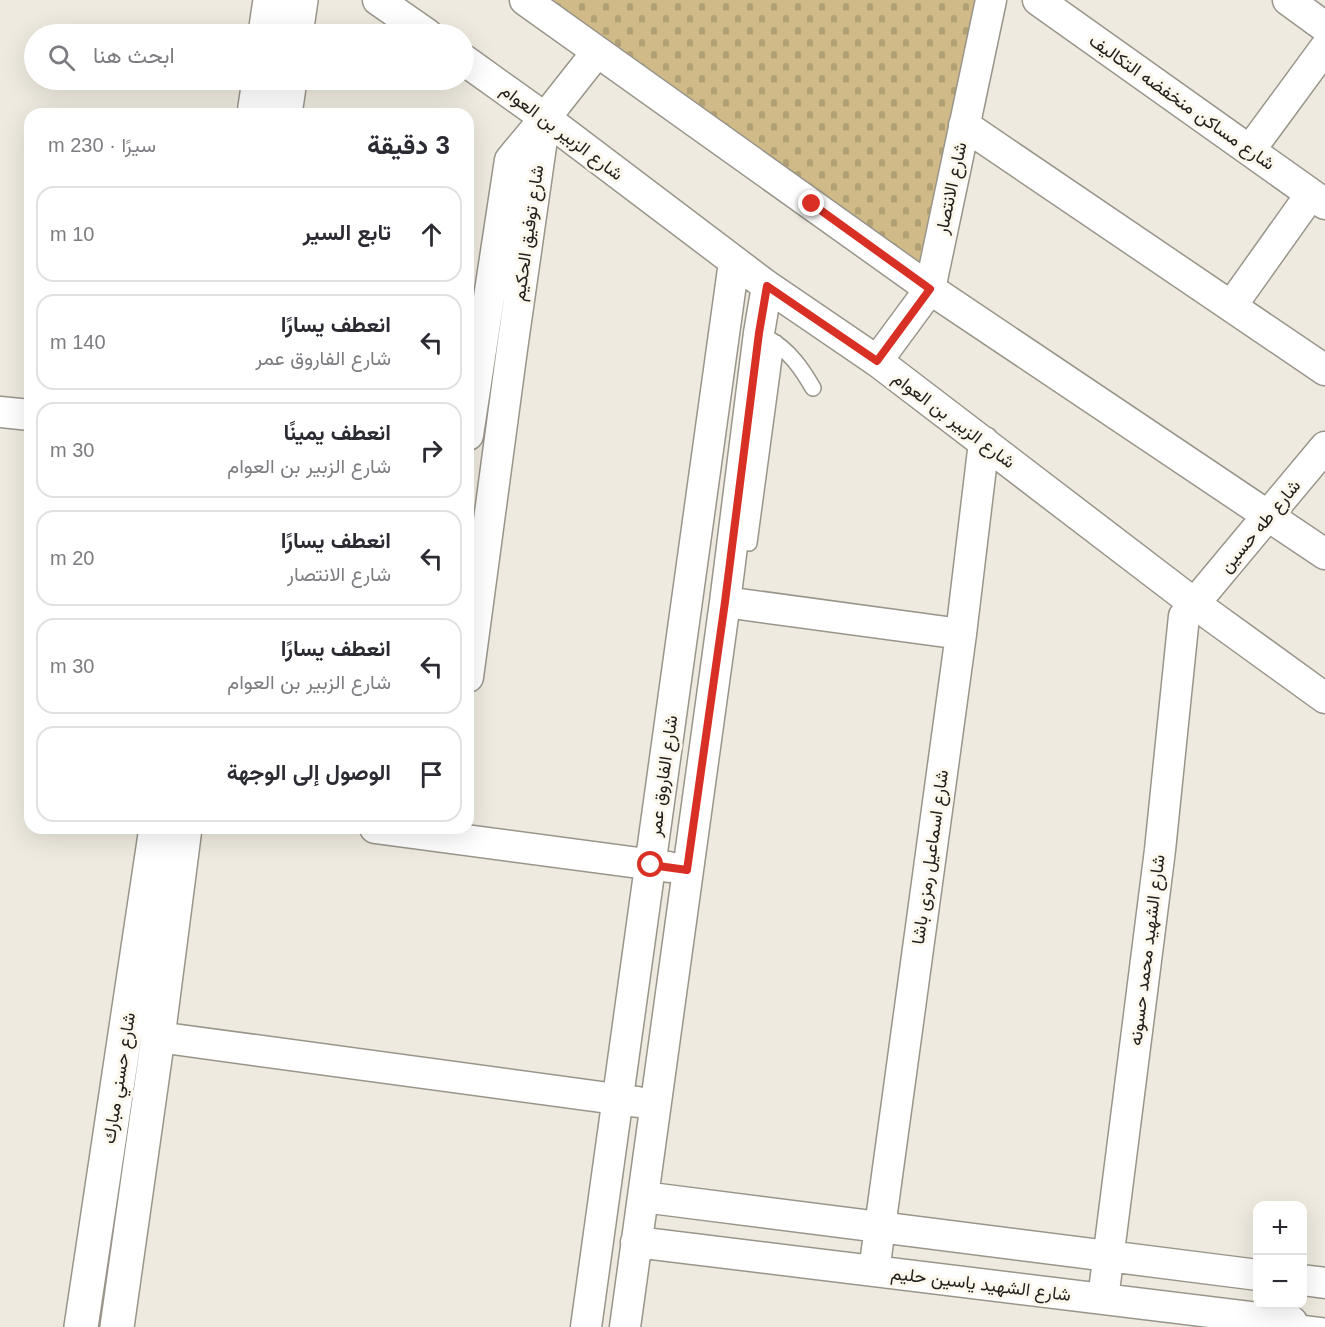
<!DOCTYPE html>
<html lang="ar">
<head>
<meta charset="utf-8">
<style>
  body { margin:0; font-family:Arial,Vazirmatn,sans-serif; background:#f7f7f7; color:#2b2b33; direction:rtl }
  .controls { position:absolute; right:18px; bottom:18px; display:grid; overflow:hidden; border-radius:12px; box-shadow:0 6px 24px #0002 }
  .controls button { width:54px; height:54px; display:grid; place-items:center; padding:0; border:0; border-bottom:2px solid #e1e1e2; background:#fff; color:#2b2b33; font:30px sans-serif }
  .stop { position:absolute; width:18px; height:18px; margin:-14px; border:4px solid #d93025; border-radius:50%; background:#fff }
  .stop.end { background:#d93025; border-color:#fff; box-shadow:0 2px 6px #0008 }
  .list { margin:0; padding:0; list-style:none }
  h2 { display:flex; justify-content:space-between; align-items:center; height:78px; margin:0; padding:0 24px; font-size:26px }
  h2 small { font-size:20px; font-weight:400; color:#7c7c81 }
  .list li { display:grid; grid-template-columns:39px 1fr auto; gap:18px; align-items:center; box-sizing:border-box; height:96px; margin:0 12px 12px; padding:0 12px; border:2px solid #e1e1e2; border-radius:18px }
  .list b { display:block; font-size:22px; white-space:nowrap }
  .list p { margin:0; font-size:20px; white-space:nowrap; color:#7c7c81 }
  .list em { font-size:20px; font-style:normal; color:#7c7c81 }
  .icon { flex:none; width:33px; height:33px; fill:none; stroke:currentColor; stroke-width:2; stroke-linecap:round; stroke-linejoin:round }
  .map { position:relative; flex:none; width:1325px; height:1327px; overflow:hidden; direction:ltr }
  .search { position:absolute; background:#fff; box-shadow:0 6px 24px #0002; left:24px; top:24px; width:450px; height:66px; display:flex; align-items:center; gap:15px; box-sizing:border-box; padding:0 21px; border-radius:33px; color:#7c7c81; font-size:22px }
  .panel { position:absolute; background:#fff; box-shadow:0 6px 24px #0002; left:24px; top:108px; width:450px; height:726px; border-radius:18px; direction:rtl }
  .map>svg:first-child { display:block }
</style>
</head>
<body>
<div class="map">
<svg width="1325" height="1327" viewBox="0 0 1325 1327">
  <defs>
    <pattern id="cemetery-stones" width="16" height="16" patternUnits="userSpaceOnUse" patternTransform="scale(1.5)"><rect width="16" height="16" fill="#d0ba88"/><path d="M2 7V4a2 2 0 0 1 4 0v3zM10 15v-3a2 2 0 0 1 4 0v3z" fill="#b2a075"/></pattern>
  </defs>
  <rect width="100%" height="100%" fill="#eeeadf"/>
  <path fill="url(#cemetery-stones)" d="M536,0h448l-57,281z"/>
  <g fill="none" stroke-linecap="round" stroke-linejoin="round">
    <defs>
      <path id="service" d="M769,339c20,11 33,30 44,49
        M749,543l27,-200
        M1292,1322l33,4"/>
      <path id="minor" d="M378,0l49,34
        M525,0l405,289 395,265
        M1038,0l287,204
        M1288,0l37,27
        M464,60l81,58 222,168 110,75 318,243 130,94
        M964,125l361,245
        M1250,150l75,-102
        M1232,305l79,-111
        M877,361l53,-72 61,-289
        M0,412l30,3
        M468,435l42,-275 35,-42 52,-66
        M725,602l236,32
        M468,677l44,-328 33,-231
        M375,828l294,39
        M158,1037l480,65
        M643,1197l615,78
        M636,1242l656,80
        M874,1271l87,-637 23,-192
        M1302,1280l23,3
        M1103,1299l57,-449 24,-234 141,-169
        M586,1327l148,-1065
        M625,1327l100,-725 34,-269 8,-47"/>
      <path id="tertiary" d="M265,34l5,-34
        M296,34l5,-34
        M254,114l5,-34
        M285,114l5,-34
        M81,1327l75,-499
        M117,1327l41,-290 27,-209"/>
    </defs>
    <use href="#service" stroke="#99958b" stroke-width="18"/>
    <use href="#minor" stroke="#99958b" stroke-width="33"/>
    <use href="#tertiary" stroke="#99958b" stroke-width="36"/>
    <use href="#service" stroke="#fff" stroke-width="15"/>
    <use href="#minor" stroke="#fff" stroke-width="30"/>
    <use href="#tertiary" stroke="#fff" stroke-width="33"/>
  </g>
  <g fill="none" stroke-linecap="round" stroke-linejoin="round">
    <path stroke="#d93025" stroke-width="8" d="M651,865l36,5 38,-268 34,-269 8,-47 110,75 53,-72 -118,-85"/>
  </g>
  <g text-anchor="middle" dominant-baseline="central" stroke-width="6" stroke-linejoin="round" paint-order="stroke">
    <g font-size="18" fill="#22201d" stroke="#fcf7ec">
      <text transform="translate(1182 102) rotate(35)">شارع مساكن منخفضه التكاليف</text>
      <text transform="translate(562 132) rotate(37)">شارع الزبير بن العوام</text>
      <text transform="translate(951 188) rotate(-78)">شارع الانتصار</text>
      <text transform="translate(528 233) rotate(-82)">شارع توفيق الحكيم</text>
      <text transform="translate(954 420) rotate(37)">شارع الزبير بن العوام</text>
      <text transform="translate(1260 526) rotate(-50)">شارع طه حسين</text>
      <text transform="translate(663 776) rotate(-82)">شارع الفاروق عمر</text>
      <text transform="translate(930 857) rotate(-82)">شارع اسماعيل رمزى باشا</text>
      <text transform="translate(1147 950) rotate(-83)">شارع الشهيد محمد حسونه</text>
      <text transform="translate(119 1078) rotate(-81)">شارع حسني مبارك</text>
      <text transform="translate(981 1284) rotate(7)">شارع الشهيد ياسين حليم</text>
    </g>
  </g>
</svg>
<div class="controls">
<button>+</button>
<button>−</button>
</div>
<div class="stop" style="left:651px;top:865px"></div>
<div class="stop end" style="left:812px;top:204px"></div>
<div class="search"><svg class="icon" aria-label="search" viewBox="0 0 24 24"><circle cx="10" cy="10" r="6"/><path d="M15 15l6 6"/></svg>ابحث هنا</div>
<section class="panel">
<h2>3 دقيقة<small>سيرًا · 230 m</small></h2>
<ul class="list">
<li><svg class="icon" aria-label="ahead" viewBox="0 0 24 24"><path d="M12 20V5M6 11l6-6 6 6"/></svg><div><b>تابع السير</b></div><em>10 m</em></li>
<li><svg class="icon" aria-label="left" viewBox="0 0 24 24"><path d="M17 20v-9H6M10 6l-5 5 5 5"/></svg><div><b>انعطف يسارًا</b><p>شارع الفاروق عمر</p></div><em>140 m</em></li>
<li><svg class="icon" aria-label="right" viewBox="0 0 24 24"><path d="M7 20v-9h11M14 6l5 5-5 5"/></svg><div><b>انعطف يمينًا</b><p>شارع الزبير بن العوام</p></div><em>30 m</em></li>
<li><svg class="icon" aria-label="left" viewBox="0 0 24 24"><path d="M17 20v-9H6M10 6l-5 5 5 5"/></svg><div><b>انعطف يسارًا</b><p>شارع الانتصار</p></div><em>20 m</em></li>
<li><svg class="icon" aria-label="left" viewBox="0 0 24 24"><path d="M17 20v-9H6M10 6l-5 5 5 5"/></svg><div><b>انعطف يسارًا</b><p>شارع الزبير بن العوام</p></div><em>30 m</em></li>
<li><svg class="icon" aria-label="arrive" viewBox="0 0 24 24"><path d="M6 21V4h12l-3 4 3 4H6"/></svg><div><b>الوصول إلى الوجهة</b></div></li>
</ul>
</section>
</div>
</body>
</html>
